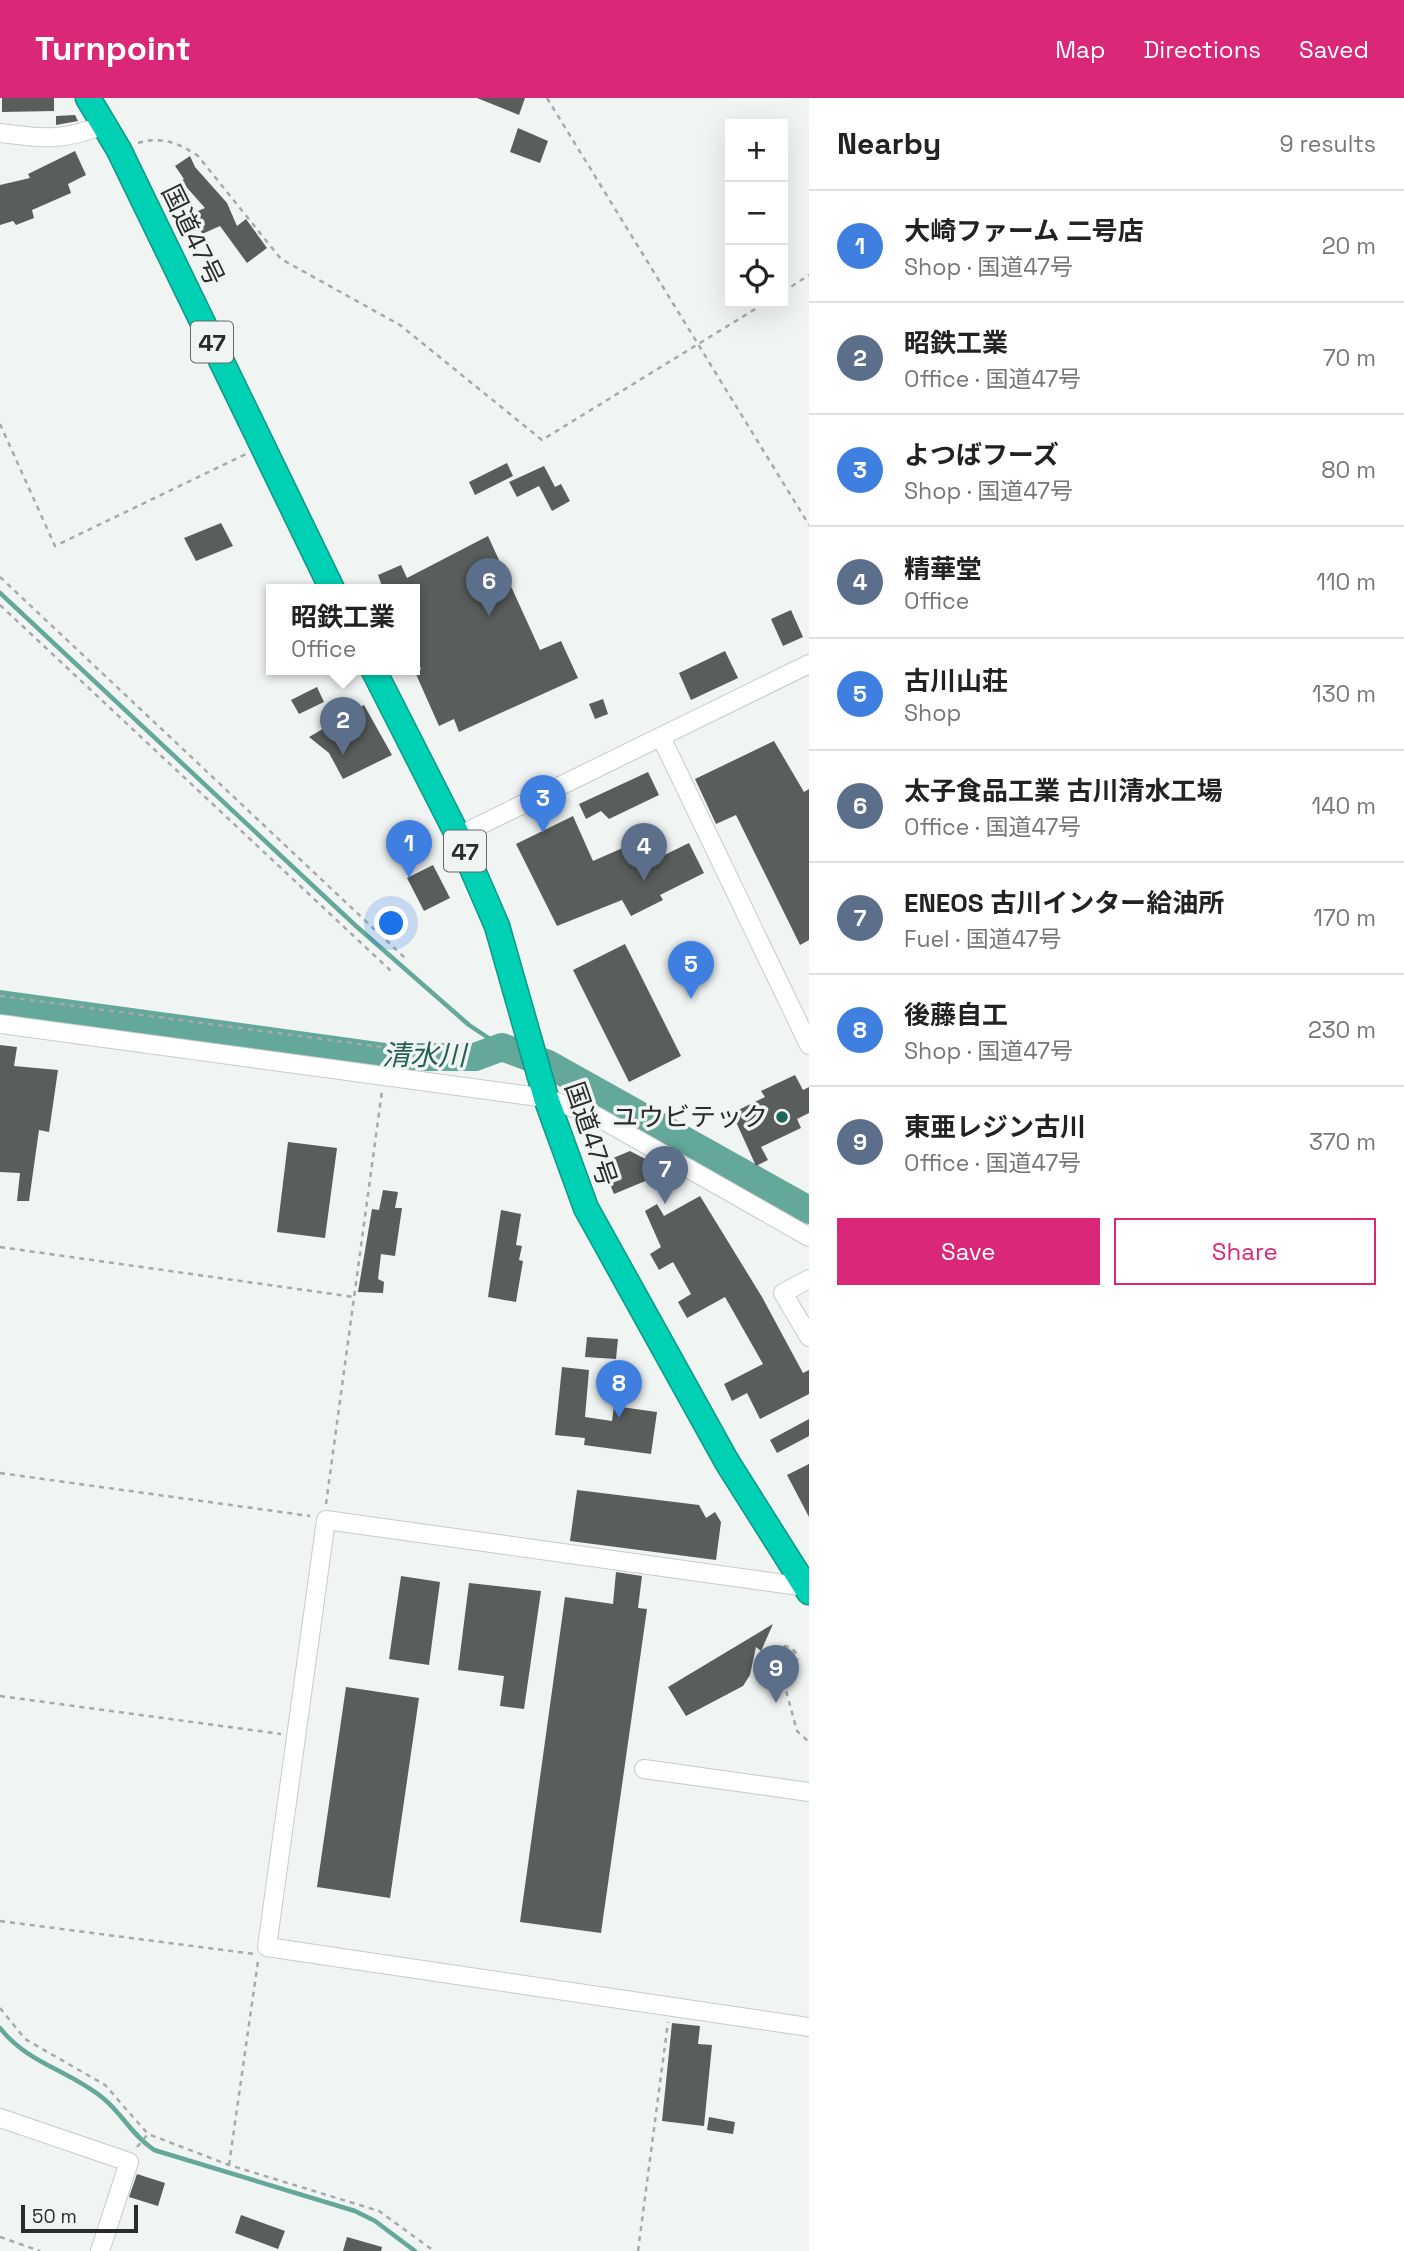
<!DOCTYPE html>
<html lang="en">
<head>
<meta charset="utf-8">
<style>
  body { margin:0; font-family:"Space Grotesk","Noto Sans JP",sans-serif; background:#f6f6f6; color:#222 }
  .controls { position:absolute; right:21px; top:21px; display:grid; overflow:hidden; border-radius:0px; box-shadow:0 7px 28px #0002 }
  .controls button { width:63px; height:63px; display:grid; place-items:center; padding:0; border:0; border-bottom:2px solid #e0e0e0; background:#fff; color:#222; font:35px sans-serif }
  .scale { position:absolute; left:21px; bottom:18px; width:117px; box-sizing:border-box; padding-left:7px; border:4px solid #2b2c2c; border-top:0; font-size:19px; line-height:24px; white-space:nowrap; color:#2b2c2c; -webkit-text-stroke:5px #f0f4f3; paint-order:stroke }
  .you { position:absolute; left:392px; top:826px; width:24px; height:24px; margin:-18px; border:5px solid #fff; border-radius:50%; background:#1a73e8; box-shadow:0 0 0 10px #1a73e833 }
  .badge { display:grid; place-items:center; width:46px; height:46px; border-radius:50%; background:#db2777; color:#fff; font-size:23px; font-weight:700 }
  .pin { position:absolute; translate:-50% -58px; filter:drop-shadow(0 2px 4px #0008) }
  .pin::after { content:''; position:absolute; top:37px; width:24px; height:21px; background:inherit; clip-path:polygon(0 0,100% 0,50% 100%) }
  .popup { position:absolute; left:266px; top:486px; width:154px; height:91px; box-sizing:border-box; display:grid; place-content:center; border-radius:0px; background:#fff; filter:drop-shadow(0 2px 5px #0005); font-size:23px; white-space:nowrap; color:#767676 }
  .popup b { font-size:26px; color:#222 }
  .popup::after { content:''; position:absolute; left:50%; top:100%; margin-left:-14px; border:14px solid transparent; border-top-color:#fff }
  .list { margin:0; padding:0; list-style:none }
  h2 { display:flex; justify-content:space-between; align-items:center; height:91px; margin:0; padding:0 28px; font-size:30px }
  h2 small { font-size:23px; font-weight:400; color:#767676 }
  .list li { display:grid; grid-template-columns:46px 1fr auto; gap:21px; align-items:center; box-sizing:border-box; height:112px; padding:0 28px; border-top:2px solid #e0e0e0 }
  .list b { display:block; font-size:26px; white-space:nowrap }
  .list p { margin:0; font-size:23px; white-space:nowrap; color:#767676 }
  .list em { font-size:23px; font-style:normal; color:#767676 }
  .actions { display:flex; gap:14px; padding:21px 28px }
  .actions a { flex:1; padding:16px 0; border:2px solid #db2777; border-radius:0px; text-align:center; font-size:24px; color:#db2777 }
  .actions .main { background:#db2777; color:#fff }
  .icon { flex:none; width:38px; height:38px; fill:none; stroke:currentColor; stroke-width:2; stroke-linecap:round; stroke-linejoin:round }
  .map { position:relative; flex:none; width:809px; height:2153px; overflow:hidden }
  header { display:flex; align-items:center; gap:42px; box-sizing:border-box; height:98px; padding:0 35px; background:#db2777; color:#fff }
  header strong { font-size:33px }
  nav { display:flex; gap:38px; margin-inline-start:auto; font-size:24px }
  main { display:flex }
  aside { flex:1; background:#fff }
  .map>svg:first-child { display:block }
</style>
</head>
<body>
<header>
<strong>Turnpoint</strong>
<nav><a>Map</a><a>Directions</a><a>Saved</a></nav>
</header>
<main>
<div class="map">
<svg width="809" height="2153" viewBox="0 0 809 2153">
  <rect width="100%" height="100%" fill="#f0f4f3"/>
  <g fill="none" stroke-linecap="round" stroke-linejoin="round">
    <path stroke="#63a899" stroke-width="4.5" d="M0,495l356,333 113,99 33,22
      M0,1930c28,36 71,43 104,71 20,17 27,35 50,51l201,61 20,10 40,30"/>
    <path stroke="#63a899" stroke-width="28" d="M0,906l386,53h89l27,-10 46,17 261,146"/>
  </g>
  <path fill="#595d5c" d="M2,0h52v13l-52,1z
    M477,0h48l-6,17z
    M75,17l3,6 -22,4v-9z
    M518,30l30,13 -8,22 -30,-11z
    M75,53l11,24 -18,9 3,9 -39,17 2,8 -18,7 -3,-4 -13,4v-40l30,-7 -2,-4z
    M190,58l5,11 32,36 10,23 9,-7 21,29 -20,15 -27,-37 -18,8 -9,-21 12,-5 -24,-27 3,-2 -9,-13z
    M507,365l6,13 -38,19 -6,-13z
    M544,368l11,21 6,-3 9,17 -18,10 -13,-25 -22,11 -8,-15z
    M221,425l12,23 -37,15 -12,-23z
    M488,438l52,114 21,-9 17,37 -119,54 -5,-13 -15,7 -24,-54 6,-3 -6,-14v-66h-32l-5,-14 23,-10 6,13z
    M791,512l12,27 -20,9 -12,-27z
    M725,553l13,27 -47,22 -12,-27z
    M317,589l7,15 -25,12 -8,-14z
    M603,601l5,15 -13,5 -6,-15z
    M364,607l28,50 -49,24 -14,-26 -20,-16z
    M774,643l30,51 5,-3v151l-9,5 -64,-130 -20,9 -21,-45z
    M648,674l11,23 -50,24 -8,-8 -15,8 -7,-15z
    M573,718l20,45 41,-18 10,22 45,-22 15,30 -44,22 3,5 -32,16 -9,-16 -65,26 -41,-82z
    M433,767l17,33 -26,13 -17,-33z
    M625,846l56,112 -52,26 -56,-112z
    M0,947l17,2 -3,19 44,4 -9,62 -10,-2 -10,71h-12l3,-28 -20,-1z
    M795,977l8,15 6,-3v26l-12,6 4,9 -40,19 7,13 -12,6 -24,-53 33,-16 -4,-6z
    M288,1044l49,6 -12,90 -48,-6z
    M630,1053l27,14 -2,12 -41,17 -13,-31z
    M383,1092l15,2 -3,16h7l-7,48 -14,-2 -3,25 6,3 -1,11 -25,-1 14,-83 7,1z
    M700,1098l62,101 41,76 6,-3v24l-49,25 -13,-26 -15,8 -8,-17 39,-20 -38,-67 -38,21 -9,-16 13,-8 -18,-32 -14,8 -9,-16 11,-7 -16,-36 12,-7 7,12z
    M501,1112l20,4 -5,31 6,1 -3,14 4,1 -7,41 -28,-5z
    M587,1239l31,2 -2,20 -31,-2z
    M562,1269l27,3 -4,47 27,4 2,-15 43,6 -6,42 -67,-9 1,-7 -30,-3z
    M809,1321v17l-32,17 -7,-13z
    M809,1366v53l-22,-42z
    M577,1392l122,15 7,13 9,-6 6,10 -5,38 -146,-19z
    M616,1474l26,4 -4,32 9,1 -46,324 -81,-11 45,-325 48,7z
    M401,1478l39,6 -11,83 -40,-6z
    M469,1485l72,8 -17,118 -24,-3 4,-30 -46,-6z
    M773,1526l-12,27 -5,-4 -6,28 -7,11 -57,30 -18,-29z
    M346,1589l73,11 -29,200 -73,-11z
    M672,1925l28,3 -2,18 14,1 -8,81 -42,-5z
    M709,2019l26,5 -2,12 -26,-4z
    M137,2076l28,9 -7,23 -29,-9z
    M241,2117l44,16 -7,18 -43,-16z
    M347,2139l35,10 -1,4h-38z"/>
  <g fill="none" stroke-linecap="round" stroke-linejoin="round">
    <defs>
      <path id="minor" d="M0,35c44,6 62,8 104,-8
        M661,639l148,308
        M458,738l351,-172
        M0,926l546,74 50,18 213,121
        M809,1181l-26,14 26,44
        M806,1489l-480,-67 -59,427 542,80
        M644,1671l165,23
        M0,2020l129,44 -29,89"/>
      <path id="highway" d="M88,0l31,52 213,439
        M373,571l85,167 39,90 49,172 40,110 141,254 82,130"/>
    </defs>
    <use href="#minor" stroke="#c7cbca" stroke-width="20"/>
    <use href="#highway" stroke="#0f9785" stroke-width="27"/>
    <path stroke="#a7aaaa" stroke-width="2.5" stroke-dasharray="5 5" stroke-linecap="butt" d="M547,0l262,427
      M138,45c24,-7 41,0 60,13l83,103 119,66 142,115 223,-137
      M783,194l26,-17
      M0,326l55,122 191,-92
      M0,479l406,382
      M0,507l391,366
      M0,898l382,51h74
      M0,1149l354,50
      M0,1375l310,43
      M326,1406l56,-413
      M771 1561a13 13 0 1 1 26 0a13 13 0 1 1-26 0Z
      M781,1574l16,59 12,11
      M0,1598l281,38
      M0,1823l254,33
      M0,1910l25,31 80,46 43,49
      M137,2049l11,-13 81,31 150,46 55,40
      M229,2067l29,-204
      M0,2139l40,14
      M638,2153l30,-229"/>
    <use href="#minor" stroke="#fff" stroke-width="18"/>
    <use href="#highway" stroke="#00d1b5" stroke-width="24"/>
  </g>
  <circle fill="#1e6458" stroke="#f0f4f3" stroke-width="2.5" cx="782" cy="1019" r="7"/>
  <g text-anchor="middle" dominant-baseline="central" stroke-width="7" stroke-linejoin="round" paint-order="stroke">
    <g fill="#f0f4f3" stroke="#666868" stroke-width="2">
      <rect x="191" y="223.5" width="42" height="41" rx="5"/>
      <rect x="444" y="732.5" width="42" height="41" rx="5"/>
    </g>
    <g font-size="24" font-weight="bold" fill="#2b2c2c">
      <text x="212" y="244">47</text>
      <text x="465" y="753">47</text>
    </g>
    <g font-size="26" fill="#2b2c2c" stroke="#f0f4f3">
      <text transform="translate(193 137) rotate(64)">国道47号</text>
      <text transform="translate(591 1036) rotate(71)">国道47号</text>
    </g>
    <g font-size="26" fill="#2b2c2c" stroke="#f0f4f3" text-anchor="end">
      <text x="768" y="1019">ユウビテック</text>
    </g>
    <g font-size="28" font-style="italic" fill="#255e53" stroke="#f0f4f3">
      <text x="424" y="957">清水川</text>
    </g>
  </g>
</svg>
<div class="controls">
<button>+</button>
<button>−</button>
<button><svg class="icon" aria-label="locate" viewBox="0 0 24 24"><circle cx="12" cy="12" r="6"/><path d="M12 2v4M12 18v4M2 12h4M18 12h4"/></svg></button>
</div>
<div class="scale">50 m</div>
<div class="you"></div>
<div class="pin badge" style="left:409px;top:780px;background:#3f7fe0">1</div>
<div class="pin badge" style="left:343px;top:657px;background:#5c6f8a">2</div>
<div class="popup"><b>昭鉄工業</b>Office</div>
<div class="pin badge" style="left:543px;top:735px;background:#3f7fe0">3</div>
<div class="pin badge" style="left:644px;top:783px;background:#5c6f8a">4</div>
<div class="pin badge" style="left:691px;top:901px;background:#3f7fe0">5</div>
<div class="pin badge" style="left:489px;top:518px;background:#5c6f8a">6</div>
<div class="pin badge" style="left:665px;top:1106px;background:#5c6f8a">7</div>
<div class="pin badge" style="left:619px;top:1320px;background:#3f7fe0">8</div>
<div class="pin badge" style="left:776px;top:1605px;background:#5c6f8a">9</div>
</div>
<aside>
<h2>Nearby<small>9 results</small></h2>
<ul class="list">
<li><span class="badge" style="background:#3f7fe0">1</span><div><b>大崎ファーム 二号店</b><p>Shop · 国道47号</p></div><em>20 m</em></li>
<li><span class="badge" style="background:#5c6f8a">2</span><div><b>昭鉄工業</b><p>Office · 国道47号</p></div><em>70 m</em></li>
<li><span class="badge" style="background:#3f7fe0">3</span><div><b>よつばフーズ</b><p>Shop · 国道47号</p></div><em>80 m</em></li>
<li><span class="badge" style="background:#5c6f8a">4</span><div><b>精華堂</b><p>Office</p></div><em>110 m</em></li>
<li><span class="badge" style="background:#3f7fe0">5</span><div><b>古川山荘</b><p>Shop</p></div><em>130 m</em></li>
<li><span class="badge" style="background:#5c6f8a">6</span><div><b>太子食品工業 古川清水工場</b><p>Office · 国道47号</p></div><em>140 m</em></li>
<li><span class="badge" style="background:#5c6f8a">7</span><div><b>ENEOS 古川インター給油所</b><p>Fuel · 国道47号</p></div><em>170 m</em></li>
<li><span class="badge" style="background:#3f7fe0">8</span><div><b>後藤自工</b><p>Shop · 国道47号</p></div><em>230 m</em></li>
<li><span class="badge" style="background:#5c6f8a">9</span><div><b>東亜レジン古川</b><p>Office · 国道47号</p></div><em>370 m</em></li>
</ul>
<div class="actions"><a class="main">Save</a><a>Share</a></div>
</aside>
</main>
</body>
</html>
